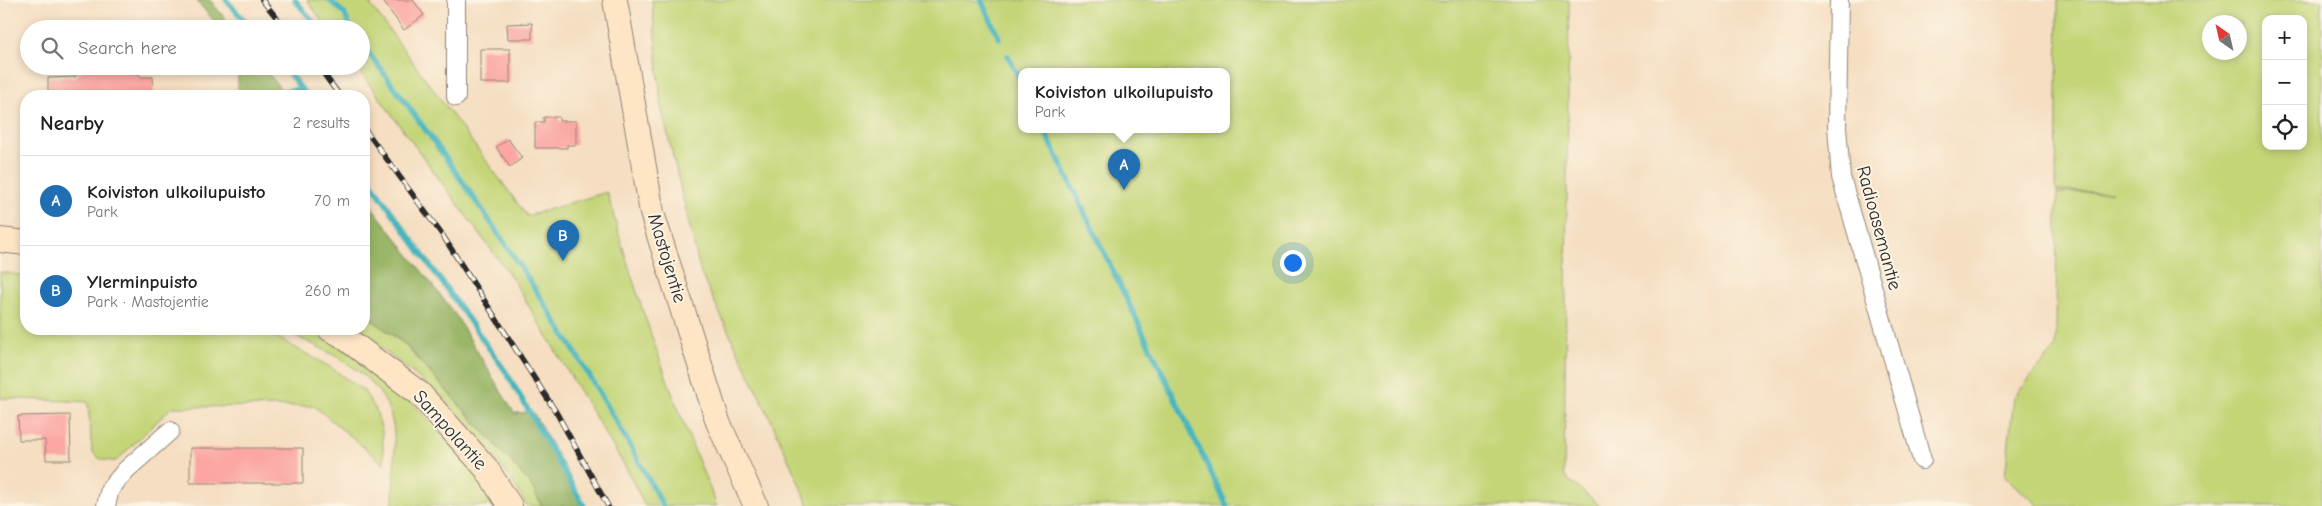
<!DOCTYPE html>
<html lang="en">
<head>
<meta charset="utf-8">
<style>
  body { margin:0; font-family:"Comic Neue",sans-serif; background:#f6f6f6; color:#202124 }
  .controls { position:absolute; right:15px; top:15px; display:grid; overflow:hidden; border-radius:10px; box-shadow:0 2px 8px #0003 }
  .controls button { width:45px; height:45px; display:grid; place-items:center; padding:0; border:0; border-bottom:1px solid #e0e0e0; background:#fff; color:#202124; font:25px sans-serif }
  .compass { position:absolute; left:2202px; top:15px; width:45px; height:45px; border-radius:50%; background:#fff; box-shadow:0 2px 8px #0003; rotate:326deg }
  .you { position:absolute; left:1292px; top:262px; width:18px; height:18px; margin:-12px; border:4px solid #fff; border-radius:50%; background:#1a73e8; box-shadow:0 0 0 8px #1a73e833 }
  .badge { display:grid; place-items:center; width:32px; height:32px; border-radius:50%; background:#1f6fb2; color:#fff; font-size:16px; font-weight:700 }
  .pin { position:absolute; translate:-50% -41px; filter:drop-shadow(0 1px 2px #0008) }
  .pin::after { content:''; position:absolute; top:26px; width:18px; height:15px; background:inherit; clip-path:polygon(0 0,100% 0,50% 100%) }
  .popup { position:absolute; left:1018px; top:68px; width:212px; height:65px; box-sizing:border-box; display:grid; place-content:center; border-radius:10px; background:#fff; filter:drop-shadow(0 1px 4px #0005); font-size:16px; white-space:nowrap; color:#757577 }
  .popup b { font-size:19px; color:#202124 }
  .popup::after { content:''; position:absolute; left:50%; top:100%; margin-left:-10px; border:10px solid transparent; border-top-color:#fff }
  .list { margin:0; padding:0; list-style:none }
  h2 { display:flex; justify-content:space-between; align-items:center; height:65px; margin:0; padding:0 20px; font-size:21px }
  h2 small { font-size:16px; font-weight:400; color:#757577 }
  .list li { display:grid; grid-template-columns:32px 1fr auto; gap:15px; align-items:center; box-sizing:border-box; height:90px; padding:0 20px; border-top:1px solid #e0e0e0 }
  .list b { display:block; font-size:19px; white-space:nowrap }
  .list p { margin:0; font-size:16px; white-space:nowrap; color:#757577 }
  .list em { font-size:16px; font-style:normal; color:#757577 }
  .icon { flex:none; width:28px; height:28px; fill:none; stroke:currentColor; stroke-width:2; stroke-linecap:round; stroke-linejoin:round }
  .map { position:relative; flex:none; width:2322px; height:506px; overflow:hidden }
  .search { position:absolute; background:#fff; box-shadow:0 2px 8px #0003; left:20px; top:20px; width:350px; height:55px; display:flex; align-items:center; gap:12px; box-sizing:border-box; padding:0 18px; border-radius:28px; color:#757577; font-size:19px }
  .panel { position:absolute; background:#fff; box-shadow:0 2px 8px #0003; left:20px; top:90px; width:350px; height:245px; border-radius:20px }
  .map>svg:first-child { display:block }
</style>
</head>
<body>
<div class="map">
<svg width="2322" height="506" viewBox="0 0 2322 506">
  <rect width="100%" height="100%" fill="#fcf5e5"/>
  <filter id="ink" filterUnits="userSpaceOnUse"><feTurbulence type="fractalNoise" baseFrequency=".02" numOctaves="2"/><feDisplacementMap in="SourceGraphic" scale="10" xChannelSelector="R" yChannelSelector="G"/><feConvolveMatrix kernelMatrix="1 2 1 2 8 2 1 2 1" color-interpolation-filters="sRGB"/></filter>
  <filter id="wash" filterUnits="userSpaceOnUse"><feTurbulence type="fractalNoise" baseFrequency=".0096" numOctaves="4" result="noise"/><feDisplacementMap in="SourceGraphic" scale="20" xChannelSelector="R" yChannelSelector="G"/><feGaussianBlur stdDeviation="1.12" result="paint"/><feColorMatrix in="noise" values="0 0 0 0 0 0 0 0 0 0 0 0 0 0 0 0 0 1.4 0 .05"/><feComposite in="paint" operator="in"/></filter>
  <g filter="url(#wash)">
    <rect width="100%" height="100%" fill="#f5dec1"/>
    <path fill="#c3d577" stroke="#778051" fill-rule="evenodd" d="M307,0h60l160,216 80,-24c29,108 67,211 110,314h-72l-18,-36 -115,-192 -156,-212h5v-37h-33z
      M652,0h917l-5,476 36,30h-791l-39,-88 -69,-144 -40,-168zM1226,71v58h-204v-58z
      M2058,0h264v506h-286v-3l-31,-26 9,-80 42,-50 1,-154 55,-1 -56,-1zM2266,19h37v127h-37zM2240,22v30h-30v-30z
      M0,272l26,4v53h236l68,38 34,24 12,19 6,21 2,33 -70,-58 -142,1 -56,54c-11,0 -18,-1 -24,-10l-4,-49 -88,-4z
      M364,314l40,30 126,139 12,23h-15c-41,-73 -105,-130 -172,-177h9z
      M282,329h25l31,15 71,55 77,84 14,23h-107c0,-24 4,-58 0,-81 -8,-53 -69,-74 -111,-96z"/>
    <path fill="#9ab668" stroke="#62704a" d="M196,0h14l24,29h-13z
      M238,66h25l23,30h-48z
      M364,197l91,117 59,99 19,-1 53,94h-44l-12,-23 -125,-139 -41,-30z"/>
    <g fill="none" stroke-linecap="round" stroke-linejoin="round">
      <path stroke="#47b6be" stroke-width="5.5" d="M226,0l26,29
        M295,0l24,29
        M329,0l15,13 7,16
        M981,0l18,38
        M361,43c112,147 216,300 302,463
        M1008,56l14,27
        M283,66l24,30
        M350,66l2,3
        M239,96l62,-7
        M1044,129l183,377
        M364,173l142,199 78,134"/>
    </g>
    <g id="blocks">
      <path fill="#fba6a2" d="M382,0h31l11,15 -20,15z
        M532,23v16h-24l-1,-15z
        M480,49h30v34h-30z
        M86,66h44l11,11h12l1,19h-106v-18l27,-1z
        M544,117h15v4h17v24h-9v3h-32v-26h9z
        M508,139l14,19 -12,9 -14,-20z
        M70,415l1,45h-25l-1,-20h-26l-1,-24z
        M190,448h113v35h-113z"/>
    </g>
  </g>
  <g filter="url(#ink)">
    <use href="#blocks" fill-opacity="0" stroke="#908476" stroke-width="1"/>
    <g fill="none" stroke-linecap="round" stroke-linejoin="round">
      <defs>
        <path id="street" d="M1839,0l-2,127 4,50 81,283
          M456,97v-97
          M106,506l4,-17 16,-19 44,-39"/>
        <path id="secondary" d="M615,0l37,213 66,209 38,84
          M0,240l26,3
          M330,329l10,5 80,60 66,74 24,38"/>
      </defs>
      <use href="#street" stroke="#908476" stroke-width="20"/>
      <use href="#secondary" stroke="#908476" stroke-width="26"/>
      <use href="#street" stroke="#fff" stroke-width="18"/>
      <use href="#secondary" stroke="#fde5c5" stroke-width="24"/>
      <defs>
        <path id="rail" d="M262,0l24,29
          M318,66l22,30
          M364,128l79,108 113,176 52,94"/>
      </defs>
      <use href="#rail" stroke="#2b2b2b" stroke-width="5.5"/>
      <use href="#rail" stroke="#fcf5e5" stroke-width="4" stroke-dasharray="11" stroke-linecap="butt"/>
    </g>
  </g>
  <g text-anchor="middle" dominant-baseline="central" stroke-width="4" stroke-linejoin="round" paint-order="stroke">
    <g font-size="19" fill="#2b2b2b" stroke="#fcf5e5">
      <text transform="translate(1879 228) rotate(75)">Radioasemantie</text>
      <text transform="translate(667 258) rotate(73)">Mastojentie</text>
      <text transform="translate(450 430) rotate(48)">Sampolantie</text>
    </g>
  </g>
</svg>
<div class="controls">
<button>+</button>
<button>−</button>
<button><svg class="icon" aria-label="locate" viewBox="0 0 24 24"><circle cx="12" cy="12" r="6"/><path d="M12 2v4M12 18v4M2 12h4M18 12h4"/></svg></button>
</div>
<svg class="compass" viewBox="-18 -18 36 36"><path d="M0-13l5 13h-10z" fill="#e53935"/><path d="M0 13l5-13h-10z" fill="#757577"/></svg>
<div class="you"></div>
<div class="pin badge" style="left:1124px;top:190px">A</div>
<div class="popup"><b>Koiviston ulkoilupuisto</b>Park</div>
<div class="pin badge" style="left:563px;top:261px">B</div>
<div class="search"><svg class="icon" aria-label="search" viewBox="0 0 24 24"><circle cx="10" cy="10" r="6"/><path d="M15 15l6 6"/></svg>Search here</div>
<section class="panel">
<h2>Nearby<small>2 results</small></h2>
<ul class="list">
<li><span class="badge">A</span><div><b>Koiviston ulkoilupuisto</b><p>Park</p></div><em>70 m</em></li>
<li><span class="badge">B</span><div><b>Ylerminpuisto</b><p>Park · Mastojentie</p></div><em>260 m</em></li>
</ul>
</section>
</div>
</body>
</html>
